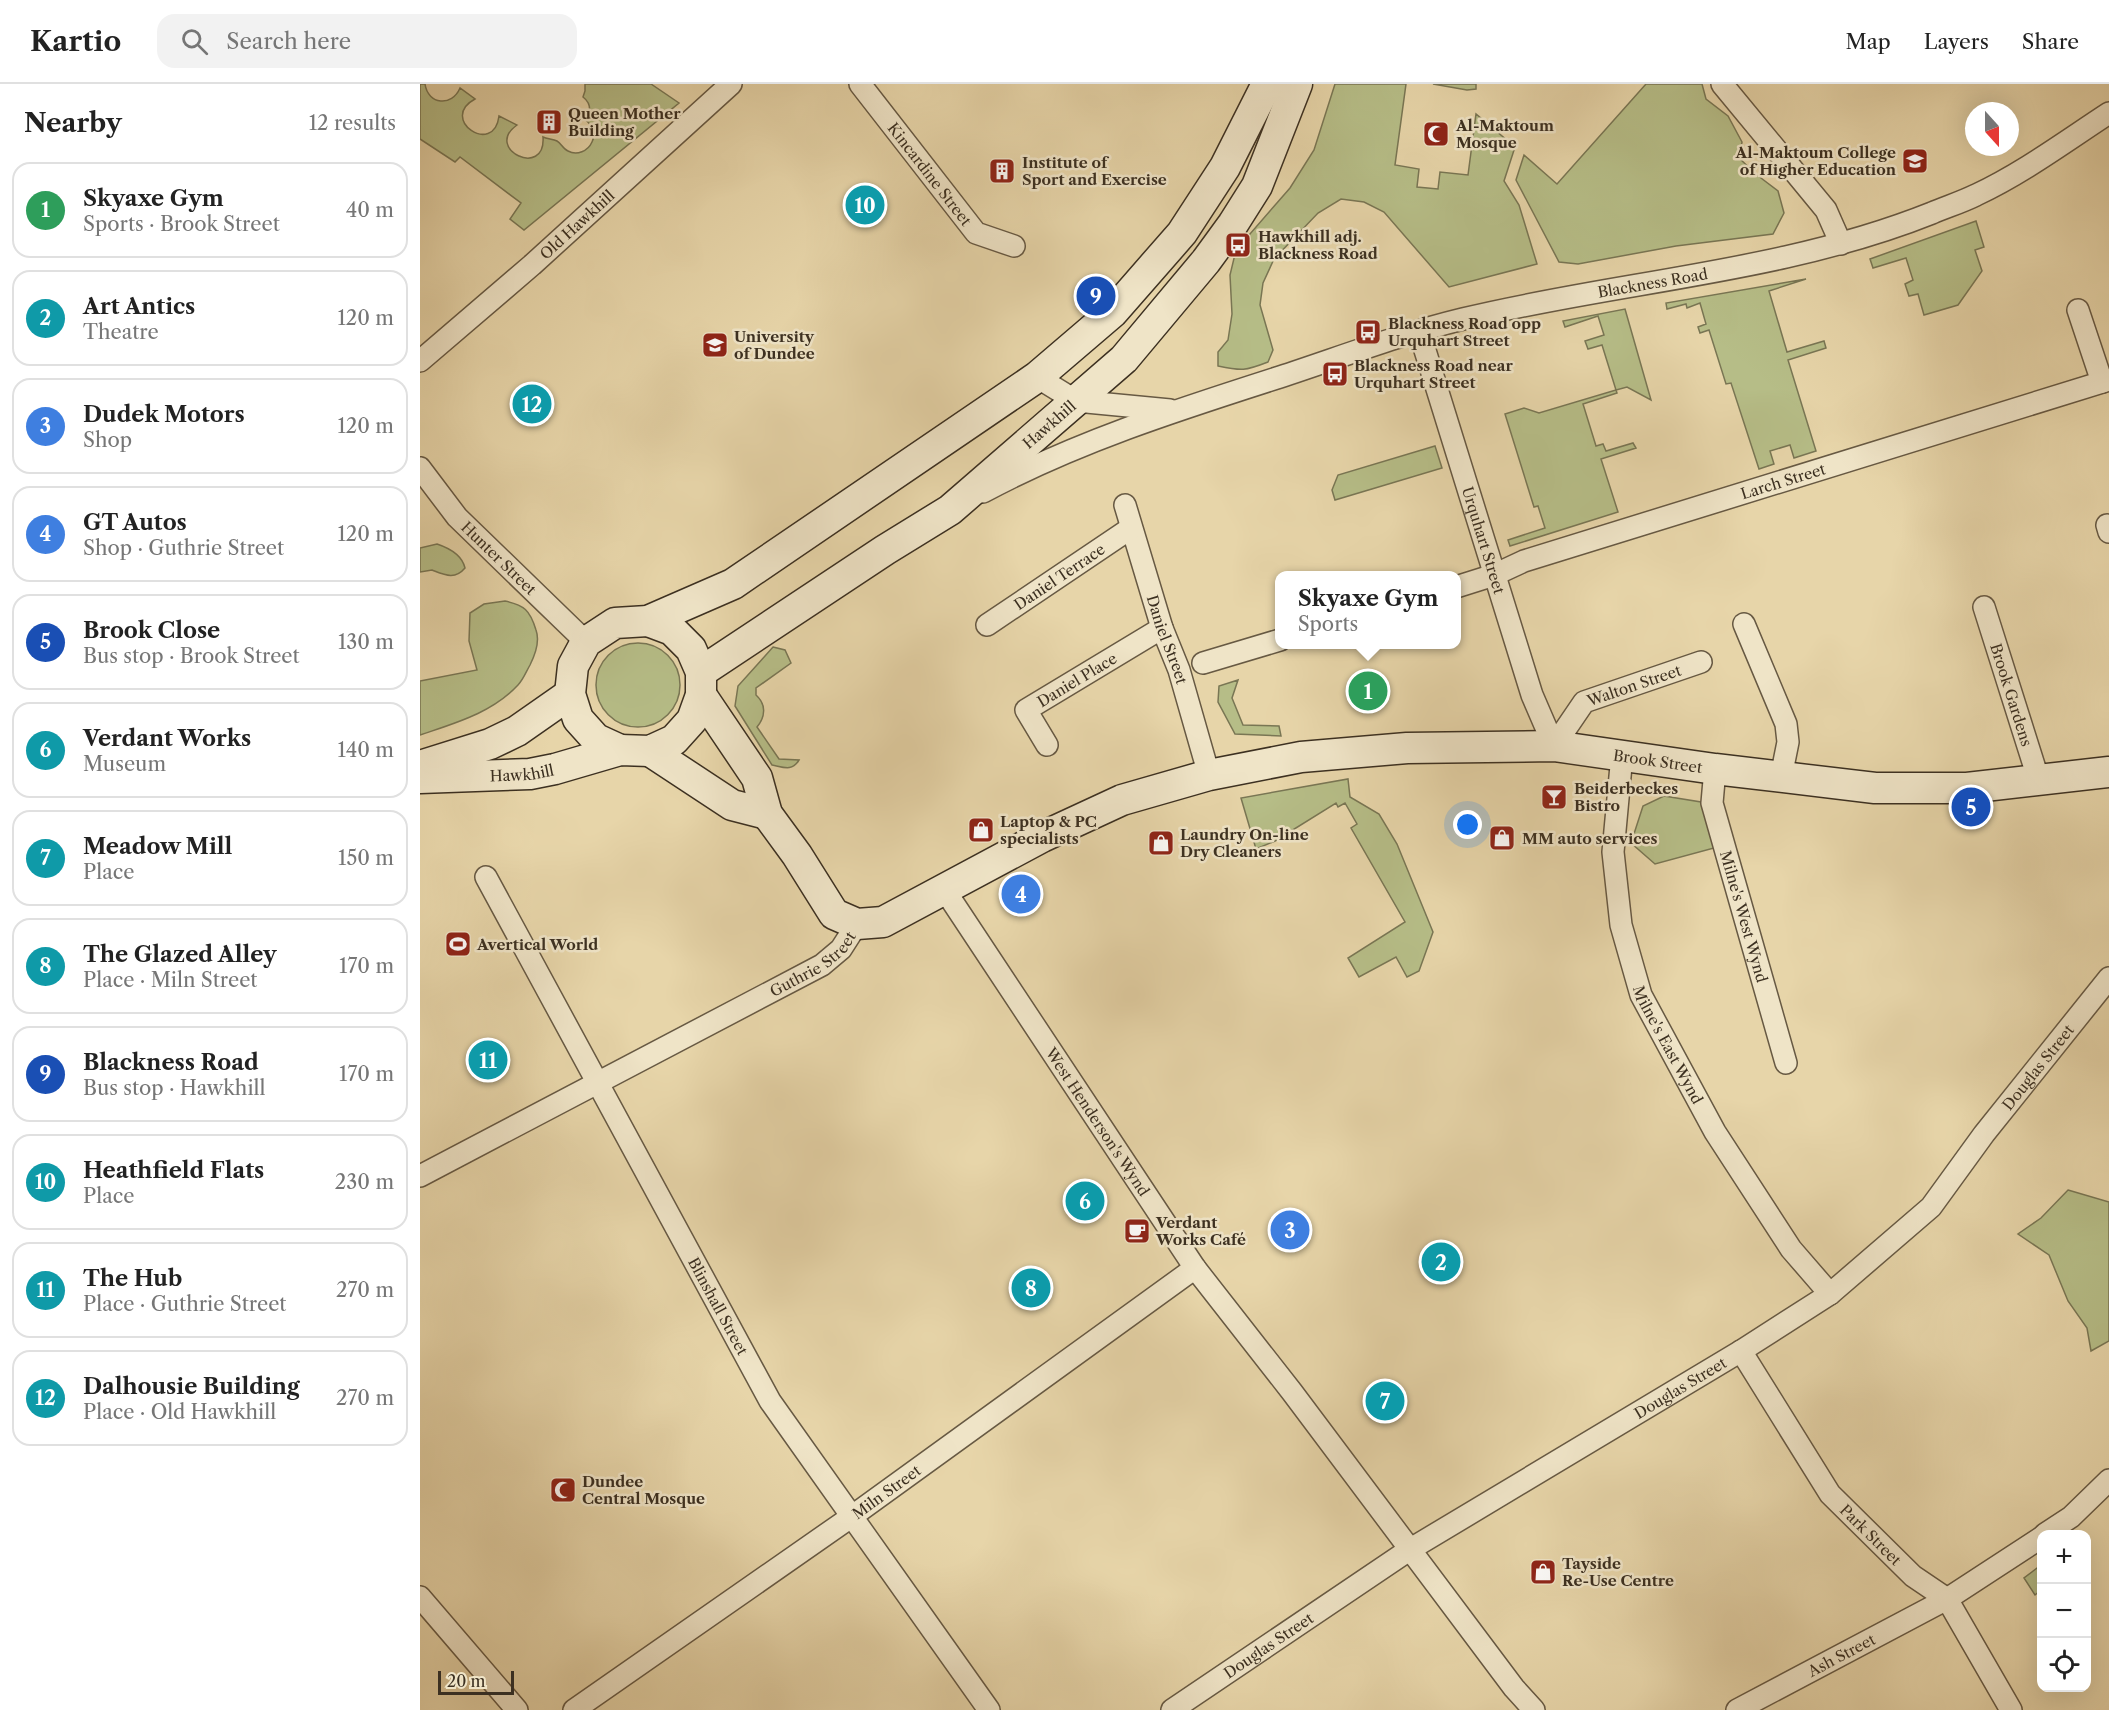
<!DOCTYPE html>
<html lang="en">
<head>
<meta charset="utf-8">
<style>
  body { margin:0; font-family:"Libre Caslon Text",serif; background:#f2f2f2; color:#222 }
  .controls { position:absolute; right:18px; bottom:18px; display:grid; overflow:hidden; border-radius:12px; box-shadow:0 6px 24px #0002 }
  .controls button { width:54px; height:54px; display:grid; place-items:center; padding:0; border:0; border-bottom:2px solid #e0e0e0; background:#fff; color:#222; font:30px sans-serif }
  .compass { position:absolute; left:1545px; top:18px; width:54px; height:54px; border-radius:50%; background:#fff; box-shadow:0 6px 24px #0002; rotate:159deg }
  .scale { position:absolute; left:18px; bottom:15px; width:76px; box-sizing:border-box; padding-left:6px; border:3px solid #3c3021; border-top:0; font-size:16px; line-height:21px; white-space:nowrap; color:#3c3021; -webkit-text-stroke:4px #efe4c7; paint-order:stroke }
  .you { position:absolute; left:1048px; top:741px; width:21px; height:21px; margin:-15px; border:4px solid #fff; border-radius:50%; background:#1a73e8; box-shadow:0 0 0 9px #1a73e833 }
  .badge { display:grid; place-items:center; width:39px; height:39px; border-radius:50%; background:#8f2418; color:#fff; font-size:20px; font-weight:700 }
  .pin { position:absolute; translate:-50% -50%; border:3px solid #fff; box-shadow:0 2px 6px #0006 }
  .popup { position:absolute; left:855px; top:487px; width:186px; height:78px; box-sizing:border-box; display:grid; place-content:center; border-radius:12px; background:#fff; filter:drop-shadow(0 2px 4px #0005); font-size:20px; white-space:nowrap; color:#767676 }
  .popup b { font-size:22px; color:#222 }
  .popup::after { content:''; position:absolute; left:50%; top:100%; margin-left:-12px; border:12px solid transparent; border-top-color:#fff }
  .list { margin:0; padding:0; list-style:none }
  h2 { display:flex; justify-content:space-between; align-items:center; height:78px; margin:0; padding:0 24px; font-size:26px }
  h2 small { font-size:20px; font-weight:400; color:#767676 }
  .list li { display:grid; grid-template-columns:39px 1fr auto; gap:18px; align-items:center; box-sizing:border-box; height:96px; margin:0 12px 12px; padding:0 12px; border:2px solid #e0e0e0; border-radius:18px }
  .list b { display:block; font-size:22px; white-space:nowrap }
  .list p { margin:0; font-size:20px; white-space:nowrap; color:#767676 }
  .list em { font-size:20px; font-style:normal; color:#767676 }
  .icon { flex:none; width:33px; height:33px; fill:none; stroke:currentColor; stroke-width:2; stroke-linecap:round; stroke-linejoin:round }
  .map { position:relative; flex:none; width:1689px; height:1626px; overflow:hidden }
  header { display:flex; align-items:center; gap:36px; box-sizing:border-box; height:84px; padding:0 30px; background:#fff; border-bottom:2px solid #e0e0e0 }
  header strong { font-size:28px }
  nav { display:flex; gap:33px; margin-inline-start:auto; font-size:21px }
  .search { width:420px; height:54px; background:#f2f2f2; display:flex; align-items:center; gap:15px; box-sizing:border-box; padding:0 21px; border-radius:18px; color:#767676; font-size:22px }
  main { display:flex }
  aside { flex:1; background:#fff }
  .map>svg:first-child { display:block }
</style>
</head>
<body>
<header>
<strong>Kartio</strong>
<div class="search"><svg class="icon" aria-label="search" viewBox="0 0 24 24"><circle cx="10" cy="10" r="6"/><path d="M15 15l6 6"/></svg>Search here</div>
<nav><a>Map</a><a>Layers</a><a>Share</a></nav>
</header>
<main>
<aside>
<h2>Nearby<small>12 results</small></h2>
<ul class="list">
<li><span class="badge" style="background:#2e9e5b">1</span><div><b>Skyaxe Gym</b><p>Sports · Brook Street</p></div><em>40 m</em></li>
<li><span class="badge" style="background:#0f9aa8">2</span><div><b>Art Antics</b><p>Theatre</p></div><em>120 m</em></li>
<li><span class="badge" style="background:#3f7fe0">3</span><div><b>Dudek Motors</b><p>Shop</p></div><em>120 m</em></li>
<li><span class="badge" style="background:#3f7fe0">4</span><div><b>GT Autos</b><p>Shop · Guthrie Street</p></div><em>120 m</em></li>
<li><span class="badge" style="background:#1a4fb4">5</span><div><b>Brook Close</b><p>Bus stop · Brook Street</p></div><em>130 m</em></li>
<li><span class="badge" style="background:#0f9aa8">6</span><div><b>Verdant Works</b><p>Museum</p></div><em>140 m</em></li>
<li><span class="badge" style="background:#0f9aa8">7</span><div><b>Meadow Mill</b><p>Place</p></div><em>150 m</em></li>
<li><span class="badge" style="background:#0f9aa8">8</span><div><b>The Glazed Alley</b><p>Place · Miln Street</p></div><em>170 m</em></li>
<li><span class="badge" style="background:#1a4fb4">9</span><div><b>Blackness Road</b><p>Bus stop · Hawkhill</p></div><em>170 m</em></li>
<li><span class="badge" style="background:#0f9aa8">10</span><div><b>Heathfield Flats</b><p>Place</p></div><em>230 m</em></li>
<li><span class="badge" style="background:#0f9aa8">11</span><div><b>The Hub</b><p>Place · Guthrie Street</p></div><em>270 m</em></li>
<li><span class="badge" style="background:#0f9aa8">12</span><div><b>Dalhousie Building</b><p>Place · Old Hawkhill</p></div><em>270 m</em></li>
</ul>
</aside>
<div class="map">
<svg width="1689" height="1626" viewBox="0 0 1689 1626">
  <rect width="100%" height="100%" fill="#e7d5a9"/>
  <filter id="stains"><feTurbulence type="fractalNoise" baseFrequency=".00333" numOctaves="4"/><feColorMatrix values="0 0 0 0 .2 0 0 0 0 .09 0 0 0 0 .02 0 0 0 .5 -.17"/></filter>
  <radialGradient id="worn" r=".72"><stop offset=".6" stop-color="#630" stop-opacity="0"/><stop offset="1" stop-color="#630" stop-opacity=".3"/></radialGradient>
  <path fill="#b6bd87" stroke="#797654" stroke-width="1.5" d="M0,0h5c3,21 27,23 35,4l15,11c-37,20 19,58 24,17l18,9c-34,24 29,54 26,12 4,2 10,2 14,4 4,2 6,8 11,10 9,5 20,0 24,-9 4,-8 1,-15 -5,-21 4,-9 4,-18 -4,-24l2,-6v-7h66l28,19 -155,127 -14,-11 11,-16 -61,-46 -5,5 -35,-23z
    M915,0h71l-11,81 24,4 -2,18 21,2 2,-17 28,3 8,-61 39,33 -11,34 15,24 18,59 -88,23 -65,-75 -20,-10 -23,-3 -23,14 -44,46 -11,24 -3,22 13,45 -5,12c-23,9 -26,9 -50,4v-14l10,-12 4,-26 -2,-39 6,-25 54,-62 24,-38z
    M1013,0h43v5l-9,1z
    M1226,0h56l4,15 22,17 14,26 -3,16 18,17 21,16 6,22 -11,21 -97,12 -98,18 -19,-2 -43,-82 8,-25 33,29z
    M1556,137l8,26 -9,3 7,21 -24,34 -34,10 -6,-21 -9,2 -4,-12 8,-4 -7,-22 -33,10 -3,-9z
    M1386,195l-37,12 18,61 37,-11 2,7 -38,12 28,91 -22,7 -4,-13 -20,6 4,13 -15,5 -28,-86 -5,1 -17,-54 -9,3 -2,-6 8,-3 -6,-21 -13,5 -1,-4 -19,5 -1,-6z
    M1205,225l26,91 -24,-13 -11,3 1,3 -34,11 13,42 7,-2 3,7 27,-8 3,5 -35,11 17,53 -108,34 -2,-6 37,-12 -7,-22 -4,1 -29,-93 19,-6 15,5 77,-23 -14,-45 -14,4 -3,-8 19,-6 -6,-19 -33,11 -2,-6z
    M1015,362l7,22 -107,32 -3,-10 6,-15z
    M17,460c12,4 25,11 28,24 -10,12 -20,7 -33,2l-12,2v-24z
    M85,517c19,4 25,9 31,29 4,11 -1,25 -6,35 -4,7 -7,15 -12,20 -26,28 -63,38 -98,50v-54l57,-11 -8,-29 1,-28 14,-9z
    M176 601a42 42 0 1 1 84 0a42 42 0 1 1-84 0Z
    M353,563l12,3 6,13 -35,25v7c10,9 10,21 1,32l22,32 20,1c-7,12 -16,7 -27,5l-37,-59 3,-20z
    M818,596l-6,18 11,27 36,1 2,10 -46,-2 -17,-32 1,-16z
    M928,695l2,18 29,17 18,30 36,88 -14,39 -12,6 -11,-20 -37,20 -11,-19 57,-36 -54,-94 6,-4 -12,-21 -7,4 -2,-4 -61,38 -19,8 -15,-51z
    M1244,712l37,6 13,46 -59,16 -24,-21 12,-37z
    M1648,1106l41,12v139l-18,10 -4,-23 -19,-27 -19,-46 -31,-21 23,-16z
    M1621,1481v25l-6,5 -11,-17z"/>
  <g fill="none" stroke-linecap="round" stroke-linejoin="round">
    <defs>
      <g id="street">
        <path id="s1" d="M440,0l116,149 38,13"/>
        <path d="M1302,0l104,126 15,34"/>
        <path d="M1658,226l24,72"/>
        <path id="s2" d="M999,247l113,364 22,51"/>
        <path id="s3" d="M0,277l112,-96 199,-181"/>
        <path d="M617,293l39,24 94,9"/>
        <path id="s4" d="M0,384l37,49 129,125"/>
        <path id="s5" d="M563,408c93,-50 197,-83 297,-115 61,-20 121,-43 183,-58 156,-38 319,-46 469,-106 14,-6 30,-11 44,-18 47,-22 90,-54 133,-82"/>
        <path id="s6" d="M705,421l37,123 17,42 30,105"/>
        <path d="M1687,441l2,7"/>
        <path id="s7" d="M1036,503l38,-12 30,-14 585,-181"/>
        <path id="s8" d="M1564,523l55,174"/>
        <path d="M1324,540l42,100 2,18 -7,35"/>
        <path id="s9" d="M567,541l144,-97"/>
        <path d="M783,579l77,-23"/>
        <path id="s10" d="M627,661l-21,-35 136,-82"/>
        <path id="s11" d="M1134,662l30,-44 117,-40"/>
        <path id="s12" d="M1202,671l-9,97 8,73 20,70 74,137 76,117 39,45"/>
        <path id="s13" d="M1295,685l-3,34 74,260"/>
        <path id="s14" d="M66,793l284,524 219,309"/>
        <path id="s15" d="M524,805l251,379 97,124 222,296 20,22"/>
        <path id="s16" d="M0,1092l402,-211 19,-16 16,-25"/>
        <path id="s17" d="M1321,1267l89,143 83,82 34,23 64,111"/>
        <path d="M1625,1450l26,-17 38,-37"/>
        <path d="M0,1513l97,113"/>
        <path id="s18" d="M154,1626l277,-193 344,-249"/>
        <path id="s19" d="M752,1626l237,-160 332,-199 89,-57 101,-87 53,-73 125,-156"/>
        <path id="s20" d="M1317,1626l210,-111 95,-62"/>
      </g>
      <g id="secondary">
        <path id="s21" d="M281,588l184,-122 65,-40 174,-151 82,-98 27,-37 24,-38 40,-102"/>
        <path id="s22" d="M281,611l56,83 10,36 30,41 37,59 23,10 26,-2 159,-85 80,-37 87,-25 92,-18 106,-9 147,-2 161,23 160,19h92l142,-16"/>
        <path d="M200,666l-24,-11 -18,-20 -8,-25 3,-28 13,-24 29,-19 33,-2 85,-37 304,-207 76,-65 69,-79 43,-66 42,-83"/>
        <path d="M230,667l82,54 35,9"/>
        <path d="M0,682l70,-22 27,-13 53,-37"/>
        <path id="s23" d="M0,694l110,-4 25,-5 65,-19 30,1 24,-11 18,-20 9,-25v-23l-10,-23 -19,-19 -24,-9"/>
      </g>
    </defs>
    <use href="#street" stroke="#675943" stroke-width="24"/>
    <use href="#secondary" stroke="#3c3021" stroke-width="33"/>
    <use href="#street" stroke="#efe4c7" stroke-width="21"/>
    <use href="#secondary" stroke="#efe4c7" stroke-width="30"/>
  </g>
  <defs>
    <symbol id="building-square" viewBox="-11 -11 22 22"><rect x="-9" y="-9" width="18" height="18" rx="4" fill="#8f2418" stroke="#efe4c7"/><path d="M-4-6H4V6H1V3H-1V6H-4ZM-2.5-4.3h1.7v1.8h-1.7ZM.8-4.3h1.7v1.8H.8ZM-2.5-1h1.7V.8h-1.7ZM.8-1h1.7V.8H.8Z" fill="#fff"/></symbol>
    <symbol id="mosque-square" viewBox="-11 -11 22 22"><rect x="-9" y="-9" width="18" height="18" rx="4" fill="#8f2418" stroke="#efe4c7"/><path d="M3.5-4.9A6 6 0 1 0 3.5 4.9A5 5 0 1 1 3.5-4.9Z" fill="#fff"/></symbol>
    <symbol id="university-square" viewBox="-11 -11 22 22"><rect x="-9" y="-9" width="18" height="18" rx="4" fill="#8f2418" stroke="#efe4c7"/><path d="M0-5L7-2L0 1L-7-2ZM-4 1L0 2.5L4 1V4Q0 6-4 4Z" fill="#fff"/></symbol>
    <symbol id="bus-square" viewBox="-11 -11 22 22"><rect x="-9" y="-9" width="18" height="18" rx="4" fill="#8f2418" stroke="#efe4c7"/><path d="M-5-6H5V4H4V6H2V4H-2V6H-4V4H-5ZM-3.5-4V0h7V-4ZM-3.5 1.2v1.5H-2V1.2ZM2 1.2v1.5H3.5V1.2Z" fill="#fff"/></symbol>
    <symbol id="bar-square" viewBox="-11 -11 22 22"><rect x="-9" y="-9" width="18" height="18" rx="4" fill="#8f2418" stroke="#efe4c7"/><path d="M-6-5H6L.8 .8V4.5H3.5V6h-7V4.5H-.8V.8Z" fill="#fff"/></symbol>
    <symbol id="shop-square" viewBox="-11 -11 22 22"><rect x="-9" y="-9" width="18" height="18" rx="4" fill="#8f2418" stroke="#efe4c7"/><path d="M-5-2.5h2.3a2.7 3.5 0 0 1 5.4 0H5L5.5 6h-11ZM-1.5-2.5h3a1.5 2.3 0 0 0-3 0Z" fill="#fff"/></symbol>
    <symbol id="stadium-square" viewBox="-11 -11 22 22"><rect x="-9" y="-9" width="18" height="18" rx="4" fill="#8f2418" stroke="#efe4c7"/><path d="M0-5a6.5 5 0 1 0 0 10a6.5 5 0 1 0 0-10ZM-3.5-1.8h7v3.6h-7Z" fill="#fff"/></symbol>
    <symbol id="cafe-square" viewBox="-11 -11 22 22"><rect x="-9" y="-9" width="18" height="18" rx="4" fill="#8f2418" stroke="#efe4c7"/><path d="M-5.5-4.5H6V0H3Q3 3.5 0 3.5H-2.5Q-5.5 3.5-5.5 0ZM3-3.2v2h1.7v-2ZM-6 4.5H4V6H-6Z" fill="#fff"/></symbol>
  </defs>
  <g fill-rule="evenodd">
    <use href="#building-square" x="114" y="23" width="30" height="30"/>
    <use href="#mosque-square" x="1001" y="35" width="30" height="30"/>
    <use href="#university-square" x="1480" y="62" width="30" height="30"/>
    <use href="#building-square" x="567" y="72" width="30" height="30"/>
    <use href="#bus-square" x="803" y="146" width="30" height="30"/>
    <use href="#bus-square" x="933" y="233" width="30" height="30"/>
    <use href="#university-square" x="280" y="246" width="30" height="30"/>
    <use href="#bus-square" x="900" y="275" width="30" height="30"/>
    <use href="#bar-square" x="1119" y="698" width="30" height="30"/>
    <use href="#shop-square" x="546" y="731" width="30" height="30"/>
    <use href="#shop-square" x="1067" y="739" width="30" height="30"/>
    <use href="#shop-square" x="726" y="744" width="30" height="30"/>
    <use href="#stadium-square" x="23" y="845" width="30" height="30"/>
    <use href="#cafe-square" x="702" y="1132" width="30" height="30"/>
    <use href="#mosque-square" x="128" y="1391" width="30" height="30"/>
    <use href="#shop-square" x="1108" y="1473" width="30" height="30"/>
  </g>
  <g text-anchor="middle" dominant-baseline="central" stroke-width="5" stroke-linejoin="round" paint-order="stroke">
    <g font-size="15" font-weight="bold" fill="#3c3021" stroke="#efe4c7" text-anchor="start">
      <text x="148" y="29">Queen Mother<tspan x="148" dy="17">Building</tspan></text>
      <text x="1036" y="41">Al-Maktoum<tspan x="1036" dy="17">Mosque</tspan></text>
      <text x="1476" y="68" text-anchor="end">Al-Maktoum College<tspan x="1476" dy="17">of Higher Education</tspan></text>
      <text x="602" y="78">Institute of<tspan x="602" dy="17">Sport and Exercise</tspan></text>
      <text x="838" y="152">Hawkhill adj.<tspan x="838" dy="17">Blackness Road</tspan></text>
      <text x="968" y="239">Blackness Road opp<tspan x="968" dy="17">Urquhart Street</tspan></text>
      <text x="314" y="252">University<tspan x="314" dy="17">of Dundee</tspan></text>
      <text x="934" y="281">Blackness Road near<tspan x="934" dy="17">Urquhart Street</tspan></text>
      <text x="1154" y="704">Beiderbeckes<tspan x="1154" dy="17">Bistro</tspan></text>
      <text x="580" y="737">Laptop &amp; PC<tspan x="580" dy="17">specialists</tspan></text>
      <text x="760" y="750">Laundry On-line<tspan x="760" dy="17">Dry Cleaners</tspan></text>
      <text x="1102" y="754">MM auto services</text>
      <text x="57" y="860">Avertical World</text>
      <text x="736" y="1138">Verdant<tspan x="736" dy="17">Works Café</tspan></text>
      <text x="162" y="1397">Dundee<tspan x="162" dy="17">Central Mosque</tspan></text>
      <text x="1142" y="1479">Tayside<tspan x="1142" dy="17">Re-Use Centre</tspan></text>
    </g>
    <g font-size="15" fill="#3c3021" stroke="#efe4c7">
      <text stroke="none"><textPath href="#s1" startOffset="114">Kincardine Street</textPath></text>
      <text stroke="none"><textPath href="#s3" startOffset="208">Old Hawkhill</textPath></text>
      <text stroke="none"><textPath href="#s5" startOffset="704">Blackness Road</textPath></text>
      <text stroke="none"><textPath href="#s21" startOffset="428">Hawkhill</textPath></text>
      <text stroke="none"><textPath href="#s7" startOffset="344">Larch Street</textPath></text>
      <text stroke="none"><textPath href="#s2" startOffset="219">Urquhart Street</textPath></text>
      <text stroke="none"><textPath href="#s4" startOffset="120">Hunter Street</textPath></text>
      <text stroke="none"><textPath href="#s9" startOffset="87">Daniel Terrace</textPath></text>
      <text stroke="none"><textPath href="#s6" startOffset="141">Daniel Street</textPath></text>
      <text stroke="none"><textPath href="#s10" startOffset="100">Daniel Place</textPath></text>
      <text stroke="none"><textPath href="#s11" startOffset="106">Walton Street</textPath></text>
      <text stroke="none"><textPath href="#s8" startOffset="92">Brook Gardens</textPath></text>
      <text stroke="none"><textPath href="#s22" startOffset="1120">Brook Street</textPath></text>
      <text stroke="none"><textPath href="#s23" startOffset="102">Hawkhill</textPath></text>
      <text stroke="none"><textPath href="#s13" startOffset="152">Milne's West Wynd</textPath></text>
      <text stroke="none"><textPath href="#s16" startOffset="447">Guthrie Street</textPath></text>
      <text stroke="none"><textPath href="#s12" startOffset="300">Milne's East Wynd</textPath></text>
      <text stroke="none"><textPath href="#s19" startOffset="1088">Douglas Street</textPath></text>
      <text stroke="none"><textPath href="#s15" startOffset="279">West Henderson's Wynd</textPath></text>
      <text stroke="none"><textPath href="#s14" startOffset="488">Blinshall Street</textPath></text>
      <text stroke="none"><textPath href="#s19" startOffset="602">Douglas Street</textPath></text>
      <text stroke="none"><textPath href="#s18" startOffset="381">Miln Street</textPath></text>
      <text stroke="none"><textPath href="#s17" startOffset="226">Park Street</textPath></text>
      <text stroke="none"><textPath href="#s19" startOffset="116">Douglas Street</textPath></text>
      <text stroke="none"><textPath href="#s20" startOffset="118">Ash Street</textPath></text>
    </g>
  </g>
  <rect width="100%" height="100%" filter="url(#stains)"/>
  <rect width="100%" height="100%" fill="url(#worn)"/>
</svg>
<div class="controls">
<button>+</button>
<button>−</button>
<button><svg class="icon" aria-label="locate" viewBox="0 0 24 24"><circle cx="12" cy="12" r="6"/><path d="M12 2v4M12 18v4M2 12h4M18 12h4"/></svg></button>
</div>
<svg class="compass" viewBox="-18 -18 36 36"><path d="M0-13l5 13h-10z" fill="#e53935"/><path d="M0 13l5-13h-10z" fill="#767676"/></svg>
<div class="scale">20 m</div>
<div class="you"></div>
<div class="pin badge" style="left:948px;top:607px;background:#2e9e5b">1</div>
<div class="popup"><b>Skyaxe Gym</b>Sports</div>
<div class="pin badge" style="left:1021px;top:1178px;background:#0f9aa8">2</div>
<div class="pin badge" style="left:870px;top:1146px;background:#3f7fe0">3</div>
<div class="pin badge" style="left:601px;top:810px;background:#3f7fe0">4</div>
<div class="pin badge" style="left:1551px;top:723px;background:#1a4fb4">5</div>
<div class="pin badge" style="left:665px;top:1117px;background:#0f9aa8">6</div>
<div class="pin badge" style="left:965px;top:1317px;background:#0f9aa8">7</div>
<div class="pin badge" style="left:611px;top:1204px;background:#0f9aa8">8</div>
<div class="pin badge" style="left:676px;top:212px;background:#1a4fb4">9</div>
<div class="pin badge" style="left:445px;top:121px;background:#0f9aa8">10</div>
<div class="pin badge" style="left:68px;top:976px;background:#0f9aa8">11</div>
<div class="pin badge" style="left:112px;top:320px;background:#0f9aa8">12</div>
</div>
</main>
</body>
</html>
